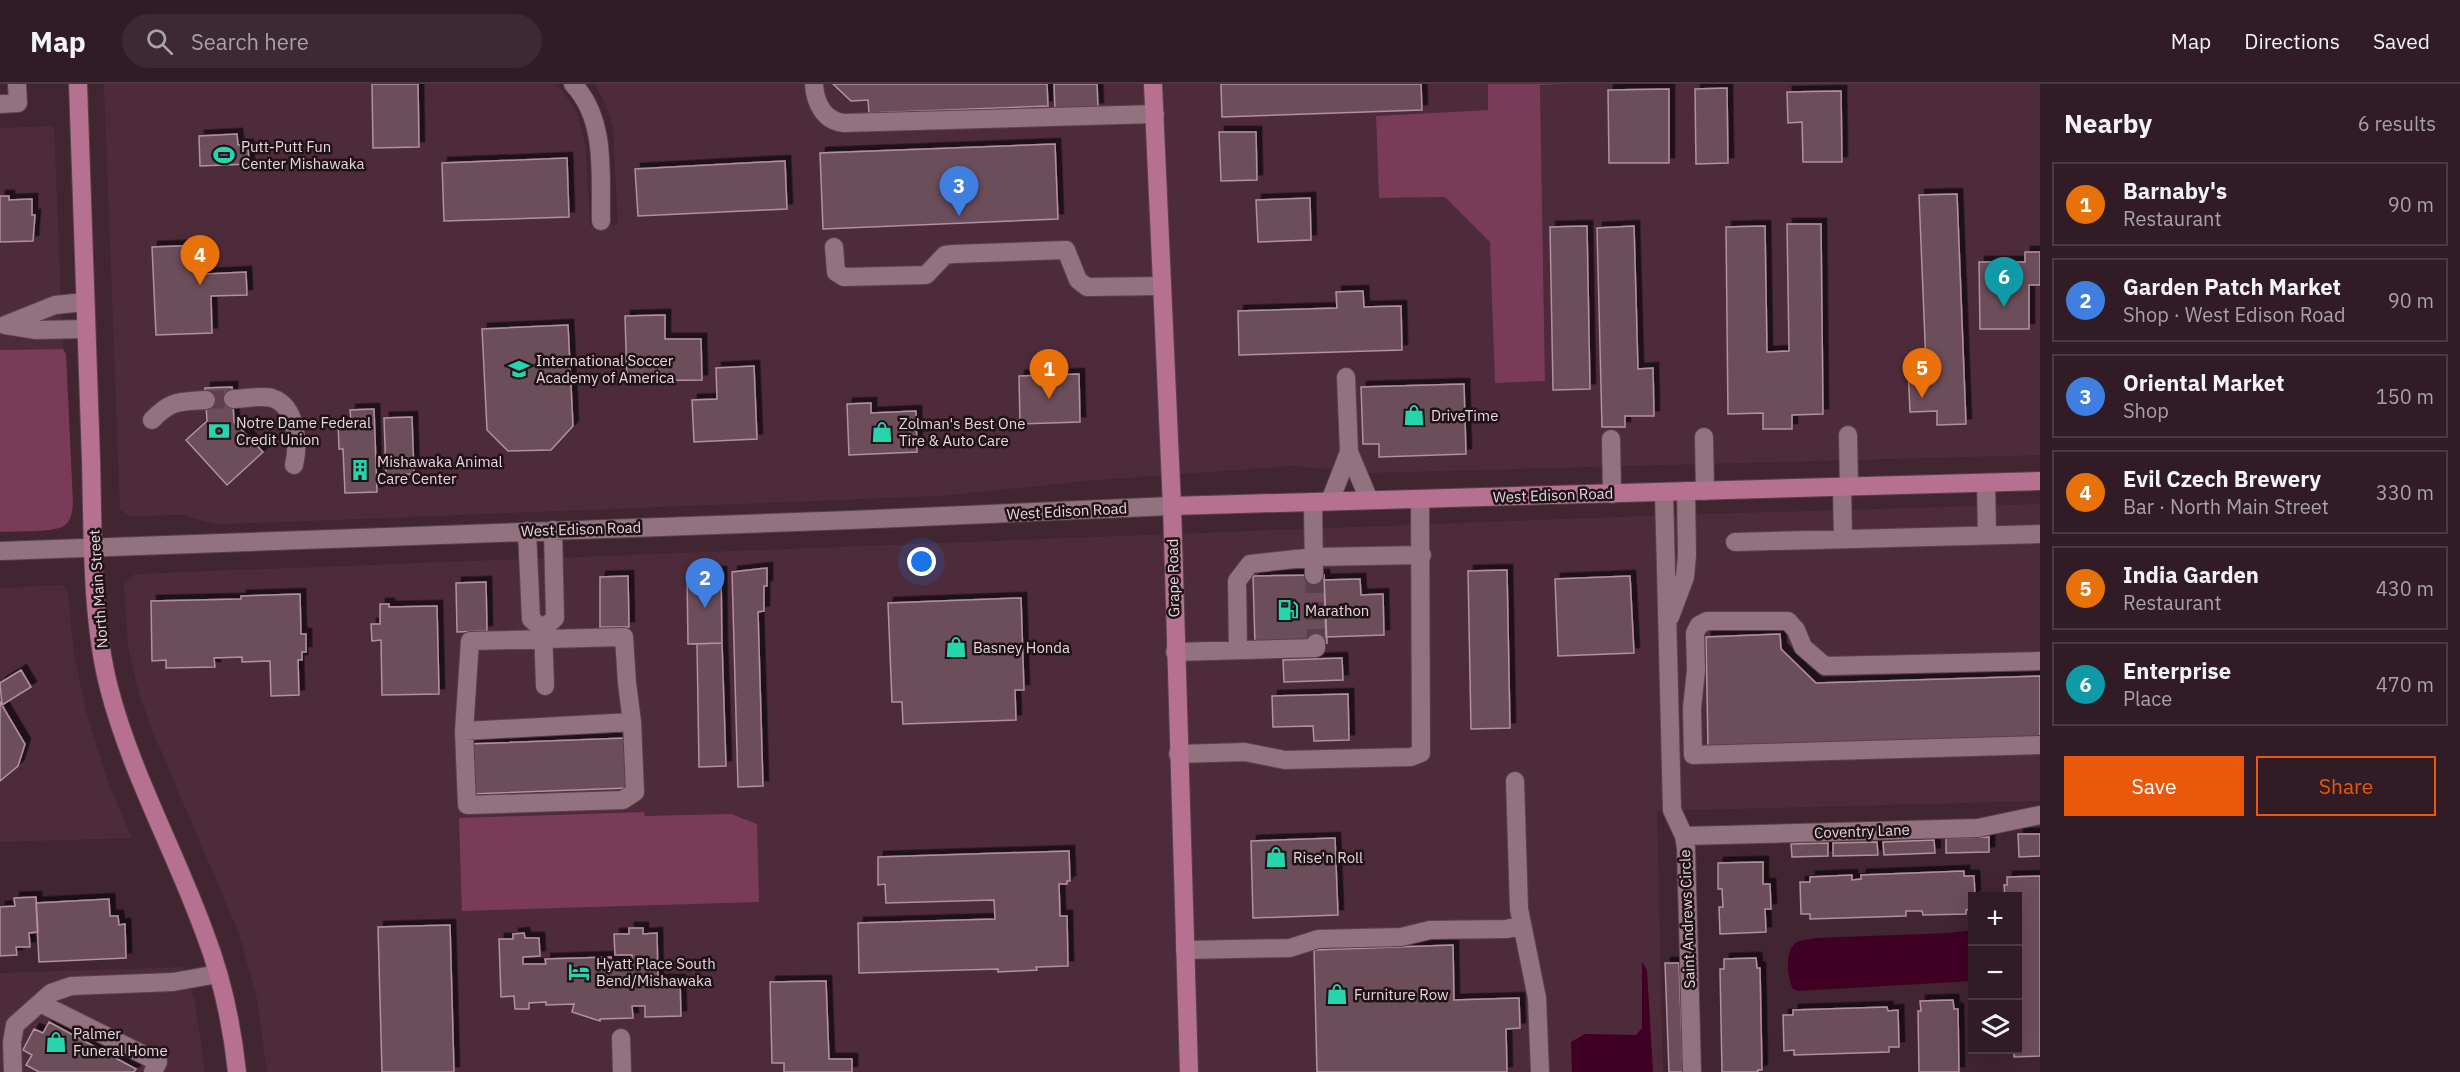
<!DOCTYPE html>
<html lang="en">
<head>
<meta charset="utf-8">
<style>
  body { margin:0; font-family:"IBM Plex Sans",sans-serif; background:#3d2932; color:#f1f3f6 }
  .controls { position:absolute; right:18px; bottom:18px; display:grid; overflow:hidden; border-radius:0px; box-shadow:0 6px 24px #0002 }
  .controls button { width:54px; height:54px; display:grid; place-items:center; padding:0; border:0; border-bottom:2px solid #4c3a42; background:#311c25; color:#f1f3f6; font:30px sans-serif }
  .you { position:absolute; left:922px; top:478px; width:21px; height:21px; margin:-15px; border:4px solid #fff; border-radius:50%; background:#1a73e8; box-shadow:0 0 0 9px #1a73e833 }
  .badge { display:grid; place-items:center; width:39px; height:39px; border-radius:50%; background:#ea580c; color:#fff; font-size:20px; font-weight:700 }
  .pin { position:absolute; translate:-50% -50px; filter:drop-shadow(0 2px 3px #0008) }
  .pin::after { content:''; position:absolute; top:32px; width:21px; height:18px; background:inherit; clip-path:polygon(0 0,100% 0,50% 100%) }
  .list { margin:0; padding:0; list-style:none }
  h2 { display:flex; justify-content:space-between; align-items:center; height:78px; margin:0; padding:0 24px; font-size:26px }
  h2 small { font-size:20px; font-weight:400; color:#a8a1a7 }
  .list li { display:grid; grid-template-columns:39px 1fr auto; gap:18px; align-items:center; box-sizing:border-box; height:84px; margin:0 12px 12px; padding:0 12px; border:2px solid #4c3a42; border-radius:0px }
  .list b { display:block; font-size:22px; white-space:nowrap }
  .list p { margin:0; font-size:20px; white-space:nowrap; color:#a8a1a7 }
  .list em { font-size:20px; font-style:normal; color:#a8a1a7 }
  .actions { display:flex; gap:12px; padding:18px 24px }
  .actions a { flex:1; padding:14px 0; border:2px solid #ea580c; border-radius:0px; text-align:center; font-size:21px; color:#ea580c }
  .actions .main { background:#ea580c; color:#fff }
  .icon { flex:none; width:33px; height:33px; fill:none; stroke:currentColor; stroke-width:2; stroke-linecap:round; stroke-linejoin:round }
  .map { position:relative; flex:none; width:2040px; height:988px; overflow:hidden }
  header { display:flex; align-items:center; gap:36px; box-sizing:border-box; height:84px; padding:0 30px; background:#311c25; border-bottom:2px solid #4c3a42 }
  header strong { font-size:28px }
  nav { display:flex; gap:33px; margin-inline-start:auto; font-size:21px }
  .search { width:420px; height:54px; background:#3d2932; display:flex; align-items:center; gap:15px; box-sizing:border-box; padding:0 21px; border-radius:33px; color:#a8a1a7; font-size:22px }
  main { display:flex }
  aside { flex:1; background:#311c25 }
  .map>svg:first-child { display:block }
</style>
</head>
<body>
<header>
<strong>Map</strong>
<div class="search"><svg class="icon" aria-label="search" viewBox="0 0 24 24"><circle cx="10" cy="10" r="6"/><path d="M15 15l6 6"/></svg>Search here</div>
<nav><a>Map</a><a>Directions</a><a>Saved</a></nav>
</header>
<main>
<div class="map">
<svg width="2040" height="988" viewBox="0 0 2040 988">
  <defs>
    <filter id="shadow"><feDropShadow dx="5.5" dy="-5.5" stdDeviation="0" flood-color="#0009"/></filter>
  </defs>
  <rect width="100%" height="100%" fill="#412531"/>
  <path fill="#4e2b3b" d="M104,0h450l6,4 16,22 3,9 7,29 4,78 28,-1 -5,-97 -7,-22 -11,-22h893l1,26 -113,6 3,82 66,-1 46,45 4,141 50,-2 -5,-297h500v371l-673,18 -74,-7 -196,14 -158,16 -681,27 -43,1 -33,-9 -53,1 -9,-7z
    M54,42l9,223 -63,1v-222z
    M2040,420v297l-383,10 6,261h-1396l-10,-73 -18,-66 -86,-201 -14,-38 -11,-47 -4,-63 11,-10 1508,-58z
    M63,501l5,7 6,64 13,59 22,70 23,53 -132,4v-254z
    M183,883l12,34 10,71h-205v-99z"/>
  <path fill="#7a3b59" d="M1488,0h76l-24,1 5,296 -50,2 -5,-141 -45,-45 -66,1 -3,-82 112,-6z
    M63,265l3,5 7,149c-1,9 -1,16 -8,22 -8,8 -51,6 -65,7v-182z
    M644,728l1,4 86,-2 26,10 2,78 -297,9 -3,-93z"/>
  <path fill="#3f0024" d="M1972,846v51l-174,10 -5,-2c-6,-11 -9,-39 4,-47 5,-2 14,-3 19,-4l134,-5z
    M1642,878l5,8 6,102h-81l-1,-30 14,-8 51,1 6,-7z"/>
  <path fill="#6c4d5a" stroke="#b3909f" stroke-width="1.5" filter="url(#shadow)" d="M372,0h46l1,63 -46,1z
    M833,0h214l1,22 -179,7 -1,-13 -17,1z
    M1054,0h43l1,24 -43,2z
    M1221,0h200l1,26 -200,7z
    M1727,4l1,75 -32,1 -1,-75z
    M1669,5v74h-60l-1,-73z
    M1841,7l1,71h-39l-1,-40 -14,1 -1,-31z
    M1219,48h37l1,48 -36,1z
    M237,50l1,11h10l1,19 -49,2 -1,-30z
    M1055,60l3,75 -235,10 -3,-76z
    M567,74l2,59 -125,4 -2,-58z
    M785,77l2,48 -149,7 -3,-47z
    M1957,110l9,230 -29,1v-14l-27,1 -2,-46 18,-1 -7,-170z
    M0,112h9v4l23,-1v16h3l-2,26 -33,1z
    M1310,114l1,42 -53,2 -2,-42z
    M1787,140h34l2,190 -31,1v14h-29v-16l-35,1 -2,-187 39,-1 2,126 22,-1z
    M1587,142l3,163 -37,1 -3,-163z
    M1634,142l4,143 15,-1 1,48h-29v11h-23l-5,-199z
    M205,161l1,29 40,-2 1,23 -36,1 1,37 -56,2 -4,-88z
    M2025,168h15v33h-11v44h-49l-1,-67h46z
    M1363,207l1,16 37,-1 1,44 -163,5 -1,-44 99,-3 -1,-16z
    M665,231v24h36l1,41 -75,1 -2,-65z
    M568,241l5,101 -22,24 -43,1 -21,-21 -5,-101z
    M754,282l3,73 -63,3 -2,-42 25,-1 -1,-31z
    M1079,290l1,48 -60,2 -1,-48z
    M1464,300l2,70 -87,3v-13h-16l-2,-57z
    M232,303l2,35 29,30 -36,33 -41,-45 21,-19 -2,-33z
    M871,319v10l45,-2 1,41 -68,3 -2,-51z
    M374,325l3,83 -32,1 -2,-44h-4l-1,-26 13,-1 -1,-12z
    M412,333l2,57 -28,1 -2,-57z
    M767,484v18h-3v25l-6,1 5,174 -25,1 -6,-215z
    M1507,486l3,158 -39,1 -3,-158z
    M721,488l1,71 -34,1 -1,-71z
    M1324,491l3,68 -72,2 -2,-69z
    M628,492l1,51h-29v-50z
    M1630,492l4,77 -76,3 -3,-77z
    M1360,495l1,16 22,-1 1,41 -58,2 -2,-57z
    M486,498l1,49 -30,1 -1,-49z
    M300,510l1,40h5v18h-4v8h-4l1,35 -28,1 -1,-35 -28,1v-5l-28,1 1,9 -49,1v-8l-14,1 -1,-60 90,-2v-3z
    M1021,514l3,92h-9l1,30 -113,4 -1,-22h-10l-4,-99z
    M380,520h9v3l48,-1 2,88 -57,1 -1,-55 -9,1 -1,-17h9z
    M1780,550l1,15 35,34 224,-7v63l-332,9 -2,-111z
    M722,559l4,123 -27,1 -2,-123z
    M1342,574l1,22 -59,2 -1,-22z
    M21,586l10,17 -29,18 -2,-22z
    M1348,610l1,46 -35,1 -1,-15 -40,1 -1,-31z
    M0,618l25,42 -7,22 -18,15z
    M626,654l2,50 -158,6 -2,-50z
    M2018,750h22v22l-21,1z
    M1989,753v15l-43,1v-15z
    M1335,754l3,77 -85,3 -2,-77z
    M1934,756l1,13 -51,2 -1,-13z
    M1877,758l1,13 -45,1v-13z
    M1828,759v13l-36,1 -1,-13z
    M1069,767l1,30h-3v3h-8l1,32h7l1,50 -32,1 1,3 -39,2v-3l-139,4 -1,-50 137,-4 -1,-19 -108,3 -1,-19 -7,1v-28z
    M1763,778v22h7l1,25h-6l1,23 -46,2 -1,-27h4l-1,-18h-4v-26z
    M1964,787v5h10l1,20h-3v13l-6,1v4l-43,1 -1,-4h-16v5l-96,3v-5h-9l-1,-32h10v-5l42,-2v5l9,-1v-4z
    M2040,792v180l-26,1v-7h4v-154h-13l-1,-11h3v-8z
    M36,813l2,35 -9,1 1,14h-14l1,8 -17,1v-49l15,-1 -1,-8z
    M109,815l1,17h8l1,9 6,-1 1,34 -87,4 -3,-59z
    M450,841l4,147h-72l-4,-145z
    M629,844h14v6l14,-1 1,47h22l1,36 -36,1v-11h-13l1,12 -33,1v2l-28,-9 2,-8 -28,1v-3l-17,1v6h-14l-1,-13 -13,1 -2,-58h14v-5l11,-1 1,5h14l1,18 -17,1v7h23l-1,-5 66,-2 1,4 20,-1v-5h-17l-1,-21h15z
    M1453,861l1,55 65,-2 1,30 -14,1 1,43h-190l-3,-122z
    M1756,874l1,10h3l2,102h-4v2h-36l-2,-103h4v-10z
    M1665,879h14l4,109h-14z
    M826,897l3,78h23v13h-68v-9h-12l-2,-81z
    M1953,916l1,9h4l1,63h-40l-1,-61h3l-1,-10z
    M1887,923l1,4 10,-1 1,37h-10v5l-95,3v-5l-10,1 -1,-36h10v-5z
    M49,938l87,47 -2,3h-95l-13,-7 6,-10 -9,-5 11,-21 9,4z"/>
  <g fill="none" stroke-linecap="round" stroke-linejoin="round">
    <path stroke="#5a404b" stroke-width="18" stroke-dasharray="18 9" stroke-linecap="butt" d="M206,316l27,-1
      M1314,491l2,68"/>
    <defs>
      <path id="minor" d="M573,0c34,36 27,91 28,137
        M814,0c1,19 10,37 30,39l311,-9
        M0,20l18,-1 -1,-19
        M834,163l2,25 8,5 82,-2 19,-20 8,-1 113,-4 12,30 9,7 75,-1
        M85,218l-30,3 -50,20 31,5 50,-1
        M1346,293l3,75 20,48
        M233,315c11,0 28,-4 39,-1 25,8 27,46 22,67
        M152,336c19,-20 27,-18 54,-20
        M1848,351l1,52
        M1704,353l1,54
        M1611,355l1,55
        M1986,399l1,52
        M1842,403l1,52
        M1664,408l8,318 12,26 2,12 6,224
        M1330,417l19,-49
        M1313,418l1,73
        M527,447l4,88 12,10
        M1735,458l305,-8
        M0,467l851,-31 321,-14
        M1670,533l15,-40 2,-22 -1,-64
        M624,553l3,46 5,39 -168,9 6,-90z
        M1238,566l-1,-69 13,-17 64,-7 108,-2
        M1175,568l141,-4v-5
        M2040,577l-215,5 -22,-19 -7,-17 -8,-9h-81l-8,4 -4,8 1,37 -4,38 1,47 347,-10
        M545,602l-2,-57 12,-11 -2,-88
        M464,647l3,74 156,-5 12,-8 -3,-70
        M1178,670l67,-2 40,8 126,-3 10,-4 -1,-254
        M1515,697l4,128 18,89 3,74
        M1684,752l294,-8 62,-13
        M1185,866l105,-2 28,-9 83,-2 29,-7 77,-1 14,-4
        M40,919l118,59 -5,10
        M621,954l1,34
        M13,988l-1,-30 3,-17 36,-32 20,-7 102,-4 45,-8"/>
      <path id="major" d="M78,0c4,125 9,251 13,376 2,71 0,159 18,228 22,85 66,163 96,246 17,44 27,91 32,138
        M1153,0l19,422 17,566
        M1172,422l868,-25"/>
    </defs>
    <use href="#minor" stroke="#59414c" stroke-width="20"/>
    <use href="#major" stroke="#59414c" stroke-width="20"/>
    <use href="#minor" stroke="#937280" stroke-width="18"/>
    <use href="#major" stroke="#b67190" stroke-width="18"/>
  </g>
  <defs>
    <symbol id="stadium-bare" viewBox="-9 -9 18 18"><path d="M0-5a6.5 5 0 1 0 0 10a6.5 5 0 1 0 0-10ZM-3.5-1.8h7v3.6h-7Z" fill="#27d5ad" stroke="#1f1318" stroke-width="2.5" paint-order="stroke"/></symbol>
    <symbol id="school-bare" viewBox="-9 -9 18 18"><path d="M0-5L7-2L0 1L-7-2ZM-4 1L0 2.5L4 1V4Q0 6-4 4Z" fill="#27d5ad" stroke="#1f1318" stroke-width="2.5" paint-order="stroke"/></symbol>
    <symbol id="shop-bare" viewBox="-9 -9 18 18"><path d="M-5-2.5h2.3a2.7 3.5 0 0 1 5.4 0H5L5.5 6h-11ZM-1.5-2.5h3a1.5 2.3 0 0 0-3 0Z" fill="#27d5ad" stroke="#1f1318" stroke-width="2.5" paint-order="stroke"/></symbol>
    <symbol id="bank-bare" viewBox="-9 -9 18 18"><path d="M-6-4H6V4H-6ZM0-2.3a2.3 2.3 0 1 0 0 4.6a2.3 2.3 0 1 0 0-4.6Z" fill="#27d5ad" stroke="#1f1318" stroke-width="2.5" paint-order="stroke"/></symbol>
    <symbol id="building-bare" viewBox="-9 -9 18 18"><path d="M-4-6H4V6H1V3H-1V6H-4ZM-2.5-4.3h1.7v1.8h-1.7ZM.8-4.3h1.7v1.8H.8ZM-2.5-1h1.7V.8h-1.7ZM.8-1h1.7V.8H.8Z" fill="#27d5ad" stroke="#1f1318" stroke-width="2.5" paint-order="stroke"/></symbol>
    <symbol id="fuel-bare" viewBox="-9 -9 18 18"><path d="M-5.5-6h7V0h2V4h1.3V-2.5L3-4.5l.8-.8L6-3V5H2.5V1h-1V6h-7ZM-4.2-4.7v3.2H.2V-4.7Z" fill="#27d5ad" stroke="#1f1318" stroke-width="2.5" paint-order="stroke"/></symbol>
    <symbol id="hotel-bare" viewBox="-9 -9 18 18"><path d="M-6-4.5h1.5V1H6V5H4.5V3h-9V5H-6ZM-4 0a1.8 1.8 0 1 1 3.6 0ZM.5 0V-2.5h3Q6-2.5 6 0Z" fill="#27d5ad" stroke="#1f1318" stroke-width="2.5" paint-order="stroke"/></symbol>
  </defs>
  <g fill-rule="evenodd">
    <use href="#stadium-bare" x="209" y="56" width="30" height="30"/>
    <use href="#school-bare" x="504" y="270" width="30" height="30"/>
    <use href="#shop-bare" x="1399" y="316" width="30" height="30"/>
    <use href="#bank-bare" x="204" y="332" width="30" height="30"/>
    <use href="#shop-bare" x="867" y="333" width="30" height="30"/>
    <use href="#building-bare" x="345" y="371" width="30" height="30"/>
    <use href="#fuel-bare" x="1273" y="511" width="30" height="30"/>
    <use href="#shop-bare" x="941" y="548" width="30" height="30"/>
    <use href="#shop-bare" x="1261" y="758" width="30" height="30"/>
    <use href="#hotel-bare" x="564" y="873" width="30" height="30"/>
    <use href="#shop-bare" x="1322" y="895" width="30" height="30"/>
    <use href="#shop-bare" x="41" y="943" width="30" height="30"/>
  </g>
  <g text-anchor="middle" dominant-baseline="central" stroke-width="5" stroke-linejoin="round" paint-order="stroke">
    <g font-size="15" fill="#e9d6dd" stroke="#1f1318" text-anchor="start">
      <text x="241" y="62">Putt-Putt Fun<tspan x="241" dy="17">Center Mishawaka</tspan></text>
      <text x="536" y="276">International Soccer<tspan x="536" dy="17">Academy of America</tspan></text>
      <text x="1431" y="331">DriveTime</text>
      <text x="236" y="338">Notre Dame Federal<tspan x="236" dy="17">Credit Union</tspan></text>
      <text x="899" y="339">Zolman's Best One<tspan x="899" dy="17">Tire &amp; Auto Care</tspan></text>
      <text x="377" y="377">Mishawaka Animal<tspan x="377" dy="17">Care Center</tspan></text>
      <text x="1305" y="526">Marathon</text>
      <text x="973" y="563">Basney Honda</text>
      <text x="1293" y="773">Rise'n Roll</text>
      <text x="596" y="879">Hyatt Place South<tspan x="596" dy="17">Bend/Mishawaka</tspan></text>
      <text x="1354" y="910">Furniture Row</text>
      <text x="73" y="949">Palmer<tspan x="73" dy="17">Funeral Home</tspan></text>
    </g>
    <g font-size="15" fill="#e9d6dd" stroke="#1f1318">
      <text transform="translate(1553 411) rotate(-2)">West Edison Road</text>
      <text transform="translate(1067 427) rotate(-3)">West Edison Road</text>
      <text transform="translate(581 445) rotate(-2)">West Edison Road</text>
      <text transform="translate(1173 494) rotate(-91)">Grape Road</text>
      <text transform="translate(98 505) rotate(-94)">North Main Street</text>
      <text transform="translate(1862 747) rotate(-2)">Coventry Lane</text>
      <text transform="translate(1687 835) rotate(-92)">Saint Andrews Circle</text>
    </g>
  </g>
</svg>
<div class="controls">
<button>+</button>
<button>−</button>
<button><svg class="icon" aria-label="layers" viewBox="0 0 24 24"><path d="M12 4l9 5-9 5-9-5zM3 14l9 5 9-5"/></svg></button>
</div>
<div class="you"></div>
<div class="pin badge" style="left:1049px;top:315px;background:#e8710a">1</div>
<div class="pin badge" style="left:705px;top:524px;background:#3f7fe0">2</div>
<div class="pin badge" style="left:959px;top:132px;background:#3f7fe0">3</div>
<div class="pin badge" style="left:200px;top:201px;background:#e8710a">4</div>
<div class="pin badge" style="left:1922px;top:314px;background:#e8710a">5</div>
<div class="pin badge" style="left:2004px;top:223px;background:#0f9aa8">6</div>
</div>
<aside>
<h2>Nearby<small>6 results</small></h2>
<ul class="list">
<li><span class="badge" style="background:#e8710a">1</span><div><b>Barnaby's</b><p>Restaurant</p></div><em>90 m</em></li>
<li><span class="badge" style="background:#3f7fe0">2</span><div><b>Garden Patch Market</b><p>Shop · West Edison Road</p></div><em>90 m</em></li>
<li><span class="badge" style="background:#3f7fe0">3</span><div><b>Oriental Market</b><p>Shop</p></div><em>150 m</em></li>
<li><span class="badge" style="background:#e8710a">4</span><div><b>Evil Czech Brewery</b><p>Bar · North Main Street</p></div><em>330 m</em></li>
<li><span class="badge" style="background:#e8710a">5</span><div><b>India Garden</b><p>Restaurant</p></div><em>430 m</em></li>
<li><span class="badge" style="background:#0f9aa8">6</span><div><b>Enterprise</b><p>Place</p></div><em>470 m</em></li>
</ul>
<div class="actions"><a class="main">Save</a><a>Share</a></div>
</aside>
</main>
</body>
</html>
